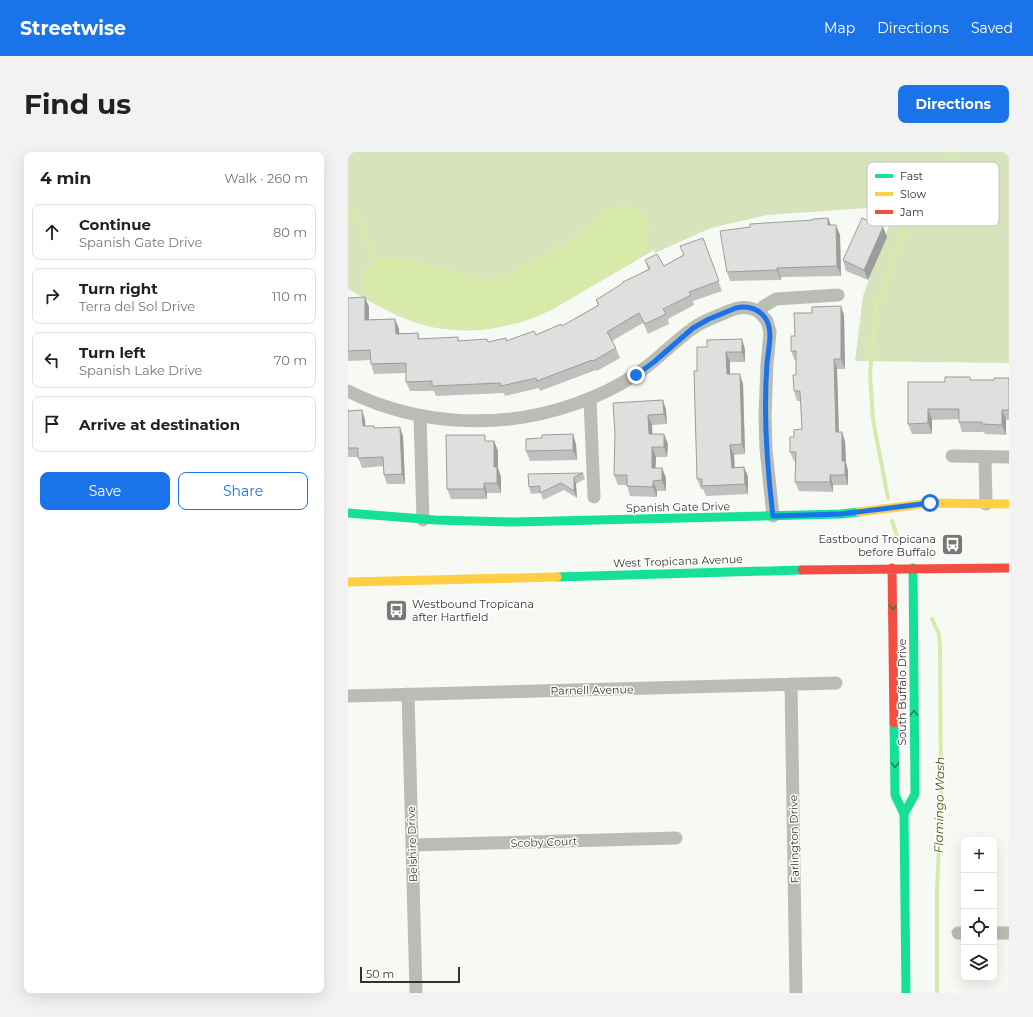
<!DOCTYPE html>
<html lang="en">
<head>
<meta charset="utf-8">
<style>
  body { margin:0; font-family:Montserrat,sans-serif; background:#f2f2f2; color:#202124 }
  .controls { position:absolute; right:12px; bottom:12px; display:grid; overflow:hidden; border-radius:8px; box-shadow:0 4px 16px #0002 }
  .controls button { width:36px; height:36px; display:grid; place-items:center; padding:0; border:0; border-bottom:1px solid #e0e0e0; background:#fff; color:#202124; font:20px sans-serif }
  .scale { position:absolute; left:12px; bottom:10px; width:100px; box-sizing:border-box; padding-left:4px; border:2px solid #333331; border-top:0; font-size:11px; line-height:14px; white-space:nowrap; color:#333331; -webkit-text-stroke:3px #fff; paint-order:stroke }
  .stop { position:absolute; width:12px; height:12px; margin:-9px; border:3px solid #1a73e8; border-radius:50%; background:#fff }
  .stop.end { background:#1a73e8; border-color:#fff; box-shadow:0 1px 4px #0008 }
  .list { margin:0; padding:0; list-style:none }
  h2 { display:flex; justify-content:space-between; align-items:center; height:52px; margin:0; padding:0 16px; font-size:17px }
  h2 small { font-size:13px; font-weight:400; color:#757577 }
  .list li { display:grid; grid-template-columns:26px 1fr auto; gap:12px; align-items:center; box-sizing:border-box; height:56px; margin:0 8px 8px; padding:0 8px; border:1px solid #e0e0e0; border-radius:8px }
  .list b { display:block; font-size:15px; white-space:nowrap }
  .list p { margin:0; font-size:13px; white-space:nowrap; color:#757577 }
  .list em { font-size:13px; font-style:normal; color:#757577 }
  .actions { display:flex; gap:8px; padding:12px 16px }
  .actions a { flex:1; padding:9px 0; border:1px solid #1a73e8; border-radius:8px; text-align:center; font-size:14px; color:#1a73e8 }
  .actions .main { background:#1a73e8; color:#fff }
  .icon { flex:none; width:22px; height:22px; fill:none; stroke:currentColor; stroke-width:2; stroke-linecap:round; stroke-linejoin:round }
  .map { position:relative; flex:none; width:661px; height:841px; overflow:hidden; border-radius:8px }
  header { display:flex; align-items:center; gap:24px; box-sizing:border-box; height:56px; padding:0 20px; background:#1a73e8; color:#fff }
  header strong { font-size:19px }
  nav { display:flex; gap:22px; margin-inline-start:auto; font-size:14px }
  .intro { display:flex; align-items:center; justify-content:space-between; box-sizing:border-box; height:96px; padding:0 24px }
  h1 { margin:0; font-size:28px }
  .button { padding:10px 18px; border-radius:8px; background:#1a73e8; color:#fff; font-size:14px; font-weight:700 }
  main { display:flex; gap:24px; padding:0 24px }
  aside { flex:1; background:#fff; border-radius:8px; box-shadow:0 4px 16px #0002 }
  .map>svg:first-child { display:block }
</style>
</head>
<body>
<header>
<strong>Streetwise</strong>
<nav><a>Map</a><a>Directions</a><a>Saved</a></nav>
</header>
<div class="intro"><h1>Find us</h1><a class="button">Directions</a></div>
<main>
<aside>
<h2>4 min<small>Walk · 260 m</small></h2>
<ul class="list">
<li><svg class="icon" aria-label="ahead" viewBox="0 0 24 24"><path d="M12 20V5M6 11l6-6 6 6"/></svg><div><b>Continue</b><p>Spanish Gate Drive</p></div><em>80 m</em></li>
<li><svg class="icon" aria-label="right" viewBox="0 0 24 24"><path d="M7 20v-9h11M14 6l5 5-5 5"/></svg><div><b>Turn right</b><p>Terra del Sol Drive</p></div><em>110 m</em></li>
<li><svg class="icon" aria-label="left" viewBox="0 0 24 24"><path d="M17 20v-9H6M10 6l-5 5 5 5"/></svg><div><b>Turn left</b><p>Spanish Lake Drive</p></div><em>70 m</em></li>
<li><svg class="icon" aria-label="arrive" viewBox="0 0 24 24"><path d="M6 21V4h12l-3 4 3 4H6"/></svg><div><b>Arrive at destination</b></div></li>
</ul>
<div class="actions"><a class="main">Save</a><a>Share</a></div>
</aside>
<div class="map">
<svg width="661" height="841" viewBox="0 0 661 841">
  <rect width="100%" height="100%" fill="#f7f9f5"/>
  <path fill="#d7e3bb" d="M0,0h661v211l-154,-2 8,-65 33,-90 -129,9 -56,13 -56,25 -1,-3 -101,59c-50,24 -102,30 -154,7 -17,-7 -34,-18 -51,-27z"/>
  <path fill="#d7eaa9" d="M270,54c10,0 18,1 25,10 12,14 4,29 -5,43l-85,50 -17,8 -18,6 -37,7 -34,-1 -17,-2 -32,-11 -29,-16 -9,-20 4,-9 11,-10 7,-3 14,-1 19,3 64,19h15l13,-3 64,-37 34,-27z"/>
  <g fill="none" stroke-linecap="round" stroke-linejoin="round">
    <path stroke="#d7eaa9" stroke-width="4" d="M599,10l5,-10
      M0,59c21,16 17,28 27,50
      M540,346l-15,-78 -3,-46 6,-66 29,-79 34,-53
      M544,369l6,18
      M584,467l7,15 1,11 1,162 -4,81v105"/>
    <path stroke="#babdb4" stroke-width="13" d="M411,160l8,9 3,11 -3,32 -2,52 1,33 7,67
      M0,239c70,35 154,39 227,13 21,-7 42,-17 60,-29 21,-13 37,-32 57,-46 9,-7 20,-11 30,-15 13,-6 23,-10 37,-2l5,-6 12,-7 62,-4
      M242,246l4,99
      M72,264l3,104
      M604,304l57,1
      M637,305l1,47
      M443,532l5,309
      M60,542l8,299
      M0,544l488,-13
      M64,693l264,-7
      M610,781h6
      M646,781h15"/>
    <path stroke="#16e098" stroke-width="9" d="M0,361l87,7 79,2 327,-8 18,-2
      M209,425l245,-7
      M546,571l1,72 9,19 2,179
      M556,662l11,-20 -2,-226"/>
    <path stroke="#ffcf43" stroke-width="9" d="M511,360l71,-9 79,1
      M0,430l209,-5"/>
    <path stroke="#f24e42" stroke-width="9" d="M544,416l2,155
      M454,418l207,-2"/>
  </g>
  <path fill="#c0c1be" d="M483,73l9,10 1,41 -60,1v3l-51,1 -3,-9z
    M535,75l4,10 -19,43 -22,-9 -3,-11z
    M355,86l19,53 -29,10 1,4 -26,14 1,5 -21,10 -5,-11 -31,18 4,7 4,10 -23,13 -1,-1 -56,21 -1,-3 -34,8 -1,-3 -68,3 -2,-5h-24l-4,-9v-9l-32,1 -3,-10v-4l-23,1v-63l17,-1 4,10v13l26,-1 4,10v4h19l2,6 38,-2 1,4 29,1 18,-4 1,3 29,-6 26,-9 36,-21 -2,-5 52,-31 -3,-9 19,6 19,-11z
    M464,161l32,2 1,54h-8l2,63 6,9 1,22 2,8v14h-15v7l-34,-1 -4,-9v-21h-1l-4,-9 4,-15 8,-8 -1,-28h-4l-3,-10 2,-16v-14h-1l-4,-10 4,-15z
    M359,195l38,2v13h-15v12l13,10 2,70 -11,1 1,12h9l4,10v17l-42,2 -3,-7h-2l-4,-10v-108z
    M661,226v42h-3v15l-21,-1 -1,-2h-22l-3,-10v-3l-27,1v14h-20l-4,-10 37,-42 26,-2h23z
    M315,248l3,10 1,14 -15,1v9l16,10 -1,13h-11l-1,11h7l4,10v13h-9v6l-27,-1 -3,-11h-9l-4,-10 1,-42z
    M0,256l1,3 13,-1 3,10v6h9l1,2 28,8 2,48h-18l-3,-9v-9l-22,2 -4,-11h-10z
    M139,289h7l4,10v17l3,9v16h-14v6h-36l-4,-10z
    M228,292l1,16 -47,1 -4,-10z
    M235,321l2,6 -9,5 1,14 -13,-8 -21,10 -2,-7 -10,1 -2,-7z"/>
  <path fill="#9c9d9b" d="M480,66l4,10 -4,-3z
    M488,73l4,10 1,41 -4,-10z
    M535,75l4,10 -19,43 -4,-10z
    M429,116l4,9v3l-4,-10z
    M17,145l4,10v23l-4,-10z
    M493,154l3,9 1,54 -4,-10z
    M47,167l4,10 1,15 -4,-10z
    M394,187l3,10v13l-3,-10z
    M378,200l4,10v22l-3,-10z
    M486,207l3,10 2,72 -3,-9z
    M392,222l3,10 2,70 -3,-10z
    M315,248l3,10 1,14 -3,-10z
    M580,257l4,11v14l-4,-11z
    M14,258l3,10 1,16 -3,-10z
    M654,258l4,10v15l-4,-10z
    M300,263l4,10 1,19 -4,-10z
    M52,275l3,9 2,48 -3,-10z
    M494,280l3,9 1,22 2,8v14l-3,-10 -3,-14z
    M225,282l3,10 1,16 -4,-10z
    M316,282l4,10 -1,13 -3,-10z
    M146,289l4,10v17l3,9v16l-4,-10 -3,-16z
    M382,293l4,10 1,23 -3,-10z
    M304,295l4,10 -1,21 -3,-10z
    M396,315l4,10v17l-3,-10z
    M314,316l4,10v13l-4,-11z
    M482,323l3,10v7l-3,-10z
    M226,325l2,7 1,14 -3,-7z
    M305,329l4,10v6l-4,-10z
    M136,331l3,10v6l-3,-10z"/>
  <path fill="#dfe0dd" stroke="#9c9d9b" d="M480,66v7h8l1,41 -60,2v2l-50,2 -7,-41 30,-4v-3l63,-4v-1z
    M514,66l21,9 -19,43 -21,-10z
    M355,86l16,43 -30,11 2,3 -28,14 3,5 -21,10 -6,-11 -32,19 9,16 -23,13 -1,-1 -55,21 -1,-3 -35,8 -1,-3 -68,3v-5l-26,1v-19l-35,1 -1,-14 -22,1v-53l17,-1v23l30,-1 1,15 22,-1v6l40,-2v4l29,-2 1,3 18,-4v3l28,-10 2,4 25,-11 1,2 37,-21 -3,-5 27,-17v-1l27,-13 -5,-9 12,-6 7,12 20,-11 -4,-9z
    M493,154v53h-7l2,73h6v29h3v14h-15v7h-35l1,-30h-6v-15h4v-7l8,-1 -2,-38h-6l-1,-16h3v-24h-5v-15h4l-1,-23h18v-6z
    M394,187v13h-16l1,22h13l2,70 -12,1 2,23 12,-1 1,17 -43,2v-7h-5l-3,-108h3v-24h10v-7z
    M597,225h25v3h24v-2h15v32h-7v15l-20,-1v-2h-23v-13h-31v14l-20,1v-42h37z
    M315,248l1,14 -16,1 1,19h15v13h-12v21h10v12l-9,1v6l-26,-1v-11h-13l1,-42 -2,-30z
    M14,258l1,16h11v2l26,-1 2,47 -18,1 -1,-18 -25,1v-10h-10v-37z
    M225,282v16l-47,1v-12l16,-1v-3z
    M98,283h39v6h9v26h3v16h-13v6h-37z
    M235,321l-9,4v14l-13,-8 -21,10v-7l-11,1 -1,-13z"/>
  <defs><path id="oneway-chevron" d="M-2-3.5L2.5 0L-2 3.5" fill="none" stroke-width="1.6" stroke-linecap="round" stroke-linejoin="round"/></defs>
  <g stroke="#26815f">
    <use href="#oneway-chevron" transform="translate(545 455) rotate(89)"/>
    <use href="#oneway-chevron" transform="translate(566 561) rotate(-90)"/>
    <use href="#oneway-chevron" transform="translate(547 613) rotate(89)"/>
  </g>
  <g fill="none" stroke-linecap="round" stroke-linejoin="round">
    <path stroke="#1a73e8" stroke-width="5" d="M288,223l18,-13 39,-34 16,-9 27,-11c12,-3 25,1 31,13 6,12 1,30 0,43 -4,51 0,102 6,152l68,-2 89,-11"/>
  </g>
  <defs>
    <symbol id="bus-square" viewBox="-11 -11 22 22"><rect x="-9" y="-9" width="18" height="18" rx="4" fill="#787876" stroke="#fff"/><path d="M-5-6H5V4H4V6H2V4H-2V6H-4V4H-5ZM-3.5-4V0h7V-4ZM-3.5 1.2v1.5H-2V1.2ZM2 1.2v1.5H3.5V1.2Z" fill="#fff"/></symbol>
  </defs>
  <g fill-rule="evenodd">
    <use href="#bus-square" x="592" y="380" width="25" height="25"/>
    <use href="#bus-square" x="36" y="446" width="25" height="25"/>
  </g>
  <g text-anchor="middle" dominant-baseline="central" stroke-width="3" stroke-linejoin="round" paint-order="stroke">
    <g font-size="11" fill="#333331" stroke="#fff">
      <text transform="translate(330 355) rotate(-1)">Spanish Gate Drive</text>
      <text transform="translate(330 409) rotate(-2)">West Tropicana Avenue</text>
      <text transform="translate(244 538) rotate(-1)">Parnell Avenue</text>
      <text transform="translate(554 540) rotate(-90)">South Buffalo Drive</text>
      <text transform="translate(446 687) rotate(-91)">Farlington Drive</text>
      <text transform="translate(196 690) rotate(-2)">Scoby Court</text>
      <text transform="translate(64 692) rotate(-92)">Belshire Drive</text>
    </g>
    <g font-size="11" fill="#333331" stroke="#fff" text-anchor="end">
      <text x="588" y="387">Eastbound Tropicana<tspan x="588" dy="13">before Buffalo</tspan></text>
      <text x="64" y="452" text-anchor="start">Westbound Tropicana<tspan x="64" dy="13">after Hartfield</tspan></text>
    </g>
    <g font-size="12" font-style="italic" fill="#485818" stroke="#fff">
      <text transform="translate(591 653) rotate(-89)">Flamingo Wash</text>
    </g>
  </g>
  <rect x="519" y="10" width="132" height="64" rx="6" fill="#fff" stroke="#c2c2c1" stroke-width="1"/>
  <rect x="527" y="22" width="18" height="4" fill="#16e098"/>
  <rect x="527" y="40" width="18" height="4" fill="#ffcf43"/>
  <rect x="527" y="58" width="18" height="4" fill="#f24e42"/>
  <g font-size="11" fill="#333331">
    <text x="552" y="28">Fast</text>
    <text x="552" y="46">Slow</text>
    <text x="552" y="64">Jam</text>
  </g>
</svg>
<div class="controls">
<button>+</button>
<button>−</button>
<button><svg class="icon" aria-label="locate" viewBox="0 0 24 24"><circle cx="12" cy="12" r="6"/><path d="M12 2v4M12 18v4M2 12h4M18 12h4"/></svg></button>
<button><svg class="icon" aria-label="layers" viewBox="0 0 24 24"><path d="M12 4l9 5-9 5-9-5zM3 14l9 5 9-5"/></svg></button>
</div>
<div class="scale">50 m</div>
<div class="stop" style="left:582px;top:351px"></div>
<div class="stop end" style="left:288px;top:223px"></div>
</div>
</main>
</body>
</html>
